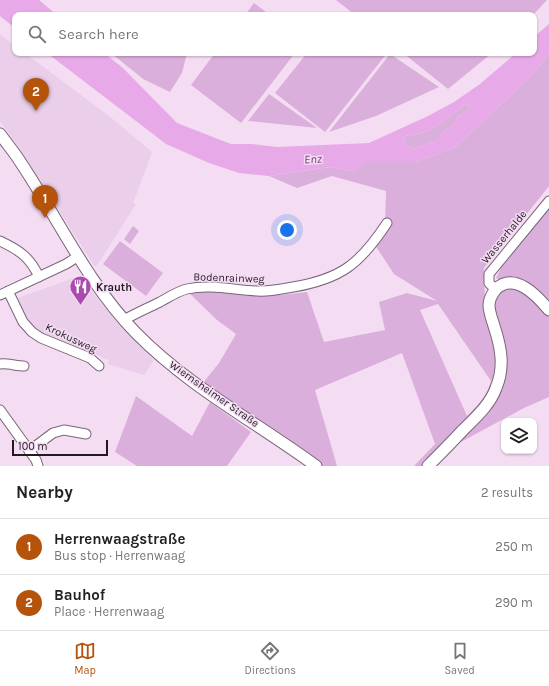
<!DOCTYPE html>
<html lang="en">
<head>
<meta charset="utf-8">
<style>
  body { margin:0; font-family:Karla,sans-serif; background:#f2f2f2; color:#222 }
  .controls { position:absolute; right:12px; bottom:12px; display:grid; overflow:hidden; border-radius:8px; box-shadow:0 1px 3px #0004 }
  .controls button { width:36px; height:36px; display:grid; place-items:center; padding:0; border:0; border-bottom:1px solid #e0e0e0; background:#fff; color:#222; font:20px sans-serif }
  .scale { position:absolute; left:12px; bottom:10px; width:96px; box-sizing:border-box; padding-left:4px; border:2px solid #221a22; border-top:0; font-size:11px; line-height:14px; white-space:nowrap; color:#221a22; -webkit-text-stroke:3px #f4ddf3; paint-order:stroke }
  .you { position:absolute; left:287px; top:230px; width:14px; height:14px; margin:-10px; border:3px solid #fff; border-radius:50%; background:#1a73e8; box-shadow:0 0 0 6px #1a73e833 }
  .badge { display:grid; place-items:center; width:26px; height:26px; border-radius:50%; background:#b45309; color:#fff; font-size:13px; font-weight:700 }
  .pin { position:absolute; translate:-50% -33px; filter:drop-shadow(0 1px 2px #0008) }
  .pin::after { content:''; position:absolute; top:21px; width:14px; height:12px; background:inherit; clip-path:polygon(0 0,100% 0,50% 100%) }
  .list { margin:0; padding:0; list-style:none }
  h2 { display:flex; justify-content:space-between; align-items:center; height:52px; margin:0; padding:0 16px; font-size:17px }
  h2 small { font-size:13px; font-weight:400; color:#767676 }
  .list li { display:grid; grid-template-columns:26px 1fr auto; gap:12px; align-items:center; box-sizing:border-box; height:56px; padding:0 16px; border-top:1px solid #e0e0e0 }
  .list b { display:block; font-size:15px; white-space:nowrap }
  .list p { margin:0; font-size:13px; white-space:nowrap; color:#767676 }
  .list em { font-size:13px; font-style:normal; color:#767676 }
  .icon { flex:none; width:22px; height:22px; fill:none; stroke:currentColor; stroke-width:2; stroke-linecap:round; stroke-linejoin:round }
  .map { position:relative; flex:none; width:549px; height:466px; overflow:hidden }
  .search { position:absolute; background:#fff; box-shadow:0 1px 3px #0004; left:12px; right:12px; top:12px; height:44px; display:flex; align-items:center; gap:10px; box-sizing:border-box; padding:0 14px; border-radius:8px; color:#767676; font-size:15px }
  .sheet { height:164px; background:#fff }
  nav { display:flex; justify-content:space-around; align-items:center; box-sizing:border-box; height:56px; border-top:1px solid #e0e0e0; background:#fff; font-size:11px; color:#767676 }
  nav a { display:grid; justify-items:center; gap:2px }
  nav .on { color:#b45309 }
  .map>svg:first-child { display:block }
</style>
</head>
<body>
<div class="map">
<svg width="549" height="466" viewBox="0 0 549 466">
  <rect width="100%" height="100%" fill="#f4ddf3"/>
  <path fill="#eaceea" d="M0,34l15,12v7h10l84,63 43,36 -19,51 3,1 -36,57 -5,6 -72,-113 -23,-33z
    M71,279l14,1 15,22 41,45 13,13 -10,15 -36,-11 1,-4 -75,-31 -9,-12 -7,-19z"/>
  <path fill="#dbafdb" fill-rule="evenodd" d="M336,0h211l-14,15h-178z
    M254,3l16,12h-25z
    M111,53h76l-5,20 -12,19 -27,-13z
    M215,53h80l-54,70 -50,-38z
    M307,53h80l-62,79 -50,-39z
    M403,53h89l-44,36z
    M390,54l49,33 -63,29 -47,16z
    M549,54v132l-65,82 1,34 14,64 -11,31 -64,69h-10l21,-22 -33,-91 -87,37 22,76h-15l-120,-82 17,-21 17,-29 -19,-14 -30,-29 93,4 27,-3 17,50 61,-12 -6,-28 28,-9 30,8 -43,-27 -21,-32 12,-17 1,-34 -54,-15 -35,12 -28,-12 61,-9 24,4 12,-9h50l39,-15 75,-70zM438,304l53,77c-4,15 -13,24 -24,35l-47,-106z
    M269,94l48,34 -69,-7z
    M465,105l6,1 -5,6 -8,4 -3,8 -15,11v3l-4,3 -23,8 -8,-5 -1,-6 2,-2 23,-5z
    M549,209v97l-53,-28 4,-8 -4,-3 31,-32z
    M133,226l6,5 -9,13 -6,-5z
    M120,241l43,32 -17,23 -43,-32z
    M510,289c17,0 28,15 39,26v82l-25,11 -76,41 50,-58 -5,-88c4,-8 8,-12 17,-14z
    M136,396l56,40 18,-34 41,30 -24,34h-90l-22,-14z"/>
  <path fill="#e8a9e8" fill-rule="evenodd" d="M0,0h39l18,15h-42v13l-15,-12z
    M549,24v30l-19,23 -75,70 -39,15h-50l-12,9 -24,-4 -61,9 -30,-3 -30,-10 -43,-19 -119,-91h57l19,15 54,55 54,21h21l25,3 92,-4 59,-27 26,-14 26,-18 36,-31h18v-16zM465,105l6,1 -5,6 -8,4 -3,8 -15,11v3l-4,3 -23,8 -8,-5 -1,-6 2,-2 23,-5z"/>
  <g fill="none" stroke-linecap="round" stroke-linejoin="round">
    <defs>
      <path id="minor" d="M0,241c19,9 30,16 39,36
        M496,290l-7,-7v-9l60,-73
        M8,291l15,31 9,10 9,6 49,20 9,8
        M0,295l66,-31 11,-7
        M124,320c12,-7 24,-12 36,-18 9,-5 18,-11 27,-13 23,-5 47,1 70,2 12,1 24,-2 36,-4 48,-8 67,-23 94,-64
        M0,364c7,-1 17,2 24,2
        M0,410l36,50 2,6
        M29,451l24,-18 11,-3 22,4"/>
      <path id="major" d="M0,134c7,10 15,19 21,29 38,57 67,121 115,170 53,54 120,89 180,133
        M428,466c12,-12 23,-23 34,-35 13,-13 28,-26 34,-43 9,-21 5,-41 -2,-62 -2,-7 -5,-14 -5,-21 0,-6 3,-11 7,-16 19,-18 42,8 53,21"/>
    </defs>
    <use href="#minor" stroke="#796579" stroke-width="11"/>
    <use href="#major" stroke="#796579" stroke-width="13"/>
    <use href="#minor" stroke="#fff" stroke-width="9"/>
    <use href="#major" stroke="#fff" stroke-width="11"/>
  </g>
  <defs>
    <symbol id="restaurant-pin" viewBox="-11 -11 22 30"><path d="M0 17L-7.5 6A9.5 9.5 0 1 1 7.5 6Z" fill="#ac49b0" stroke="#f4ddf3"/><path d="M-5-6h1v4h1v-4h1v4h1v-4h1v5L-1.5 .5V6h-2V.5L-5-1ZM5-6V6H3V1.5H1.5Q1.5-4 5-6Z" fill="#fff"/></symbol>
  </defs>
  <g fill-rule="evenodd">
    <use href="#restaurant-pin" x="68" y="274" width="25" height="34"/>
  </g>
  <g text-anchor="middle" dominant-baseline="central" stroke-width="3" stroke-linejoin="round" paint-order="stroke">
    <g font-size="11" fill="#221a22" stroke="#f4ddf3">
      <text transform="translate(504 237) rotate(-51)">Wasserhalde</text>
      <text transform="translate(229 278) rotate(2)">Bodenrainweg</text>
      <text transform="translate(71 338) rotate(25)">Krokusweg</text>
      <text transform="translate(214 394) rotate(35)">Wiernsheimer Straße</text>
    </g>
    <g font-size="11" font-weight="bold" fill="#221a22" stroke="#f4ddf3" text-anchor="start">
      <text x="96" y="287">Krauth</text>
    </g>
    <g font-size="12" font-style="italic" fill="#7b327d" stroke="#f4ddf3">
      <text transform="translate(313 159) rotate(-3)">Enz</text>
    </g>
  </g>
</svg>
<div class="controls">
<button><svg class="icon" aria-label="layers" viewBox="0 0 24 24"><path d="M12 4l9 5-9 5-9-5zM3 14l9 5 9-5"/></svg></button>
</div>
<div class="scale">100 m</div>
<div class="you"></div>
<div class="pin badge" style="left:45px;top:218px">1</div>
<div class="pin badge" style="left:36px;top:111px">2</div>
<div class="search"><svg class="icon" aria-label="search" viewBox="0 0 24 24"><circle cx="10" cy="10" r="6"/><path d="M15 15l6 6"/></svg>Search here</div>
</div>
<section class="sheet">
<h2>Nearby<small>2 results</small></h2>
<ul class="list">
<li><span class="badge">1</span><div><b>Herrenwaagstraße</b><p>Bus stop · Herrenwaag</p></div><em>250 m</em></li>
<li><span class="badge">2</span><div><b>Bauhof</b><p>Place · Herrenwaag</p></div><em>290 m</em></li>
</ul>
</section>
<nav>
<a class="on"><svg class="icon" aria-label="map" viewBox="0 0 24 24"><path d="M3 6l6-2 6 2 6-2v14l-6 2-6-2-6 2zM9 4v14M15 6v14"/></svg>Map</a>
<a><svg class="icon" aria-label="directions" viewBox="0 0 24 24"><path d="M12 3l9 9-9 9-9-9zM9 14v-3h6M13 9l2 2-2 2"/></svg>Directions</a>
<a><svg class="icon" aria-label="saved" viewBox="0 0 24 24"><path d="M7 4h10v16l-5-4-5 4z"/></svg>Saved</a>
</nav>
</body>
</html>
